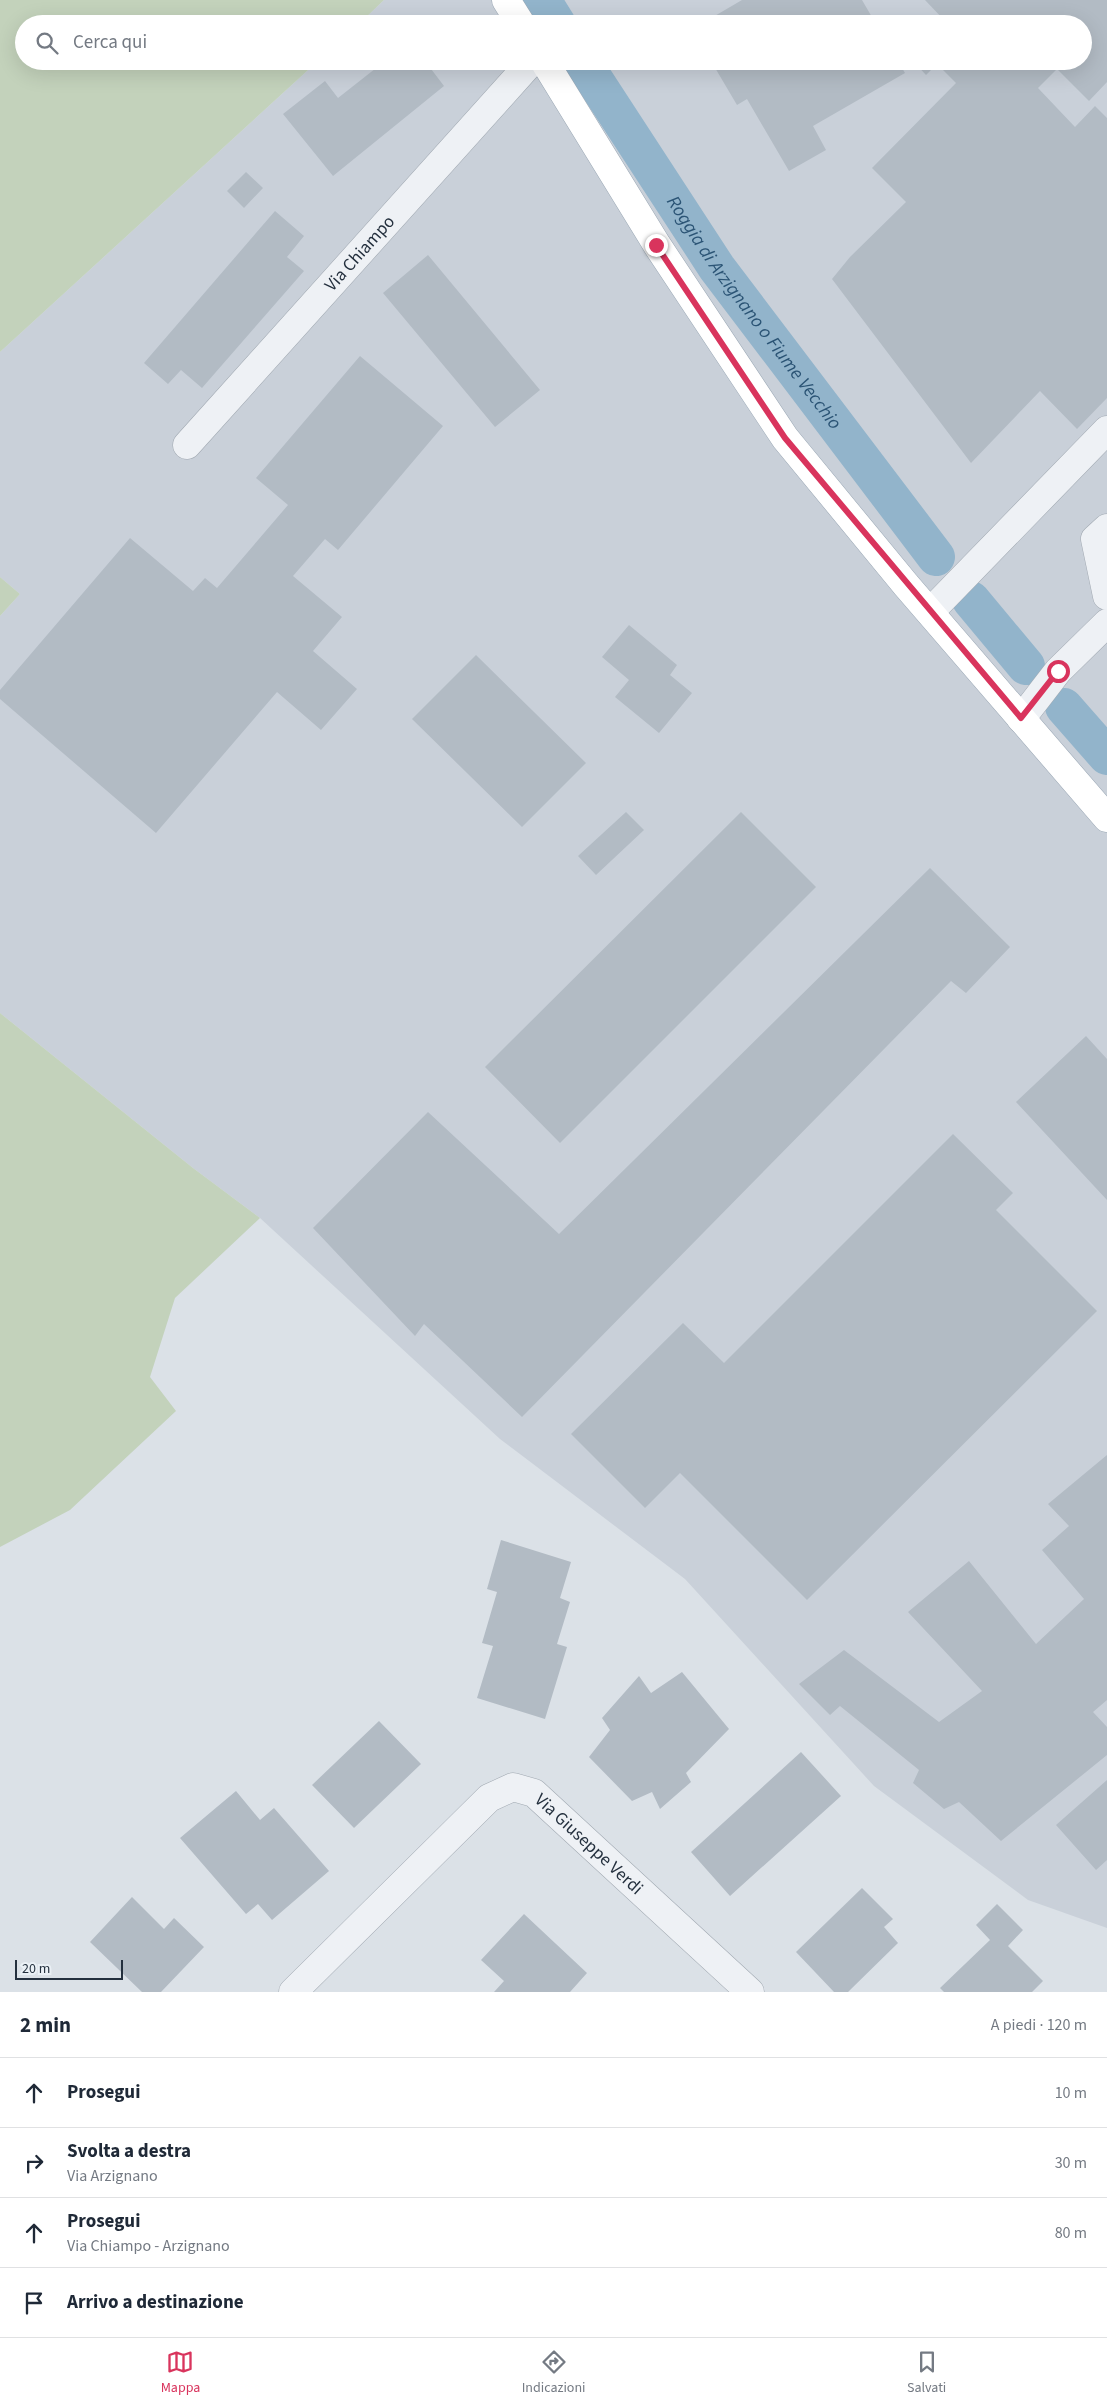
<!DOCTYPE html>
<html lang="it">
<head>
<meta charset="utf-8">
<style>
  body { margin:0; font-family:"Source Sans 3",sans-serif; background:#f6f6f7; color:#1f2937 }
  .scale { position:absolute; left:15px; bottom:12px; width:108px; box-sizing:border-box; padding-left:5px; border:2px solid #24303e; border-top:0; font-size:14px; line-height:18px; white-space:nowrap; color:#24303e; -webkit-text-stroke:4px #eaf0f5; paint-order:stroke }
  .stop { position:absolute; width:15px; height:15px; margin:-11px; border:4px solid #d9345d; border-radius:50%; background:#fff }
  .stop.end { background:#d9345d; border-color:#fff; box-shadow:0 1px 5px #0008 }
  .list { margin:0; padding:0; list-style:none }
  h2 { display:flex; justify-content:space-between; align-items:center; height:65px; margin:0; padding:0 20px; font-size:21px }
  h2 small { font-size:16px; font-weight:400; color:#747a83 }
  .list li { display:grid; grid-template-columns:32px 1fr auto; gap:15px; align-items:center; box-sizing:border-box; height:70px; padding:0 20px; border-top:1px solid #e0e1e3 }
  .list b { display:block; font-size:19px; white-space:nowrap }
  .list p { margin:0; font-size:16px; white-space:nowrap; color:#747a83 }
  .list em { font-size:16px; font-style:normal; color:#747a83 }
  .icon { flex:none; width:28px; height:28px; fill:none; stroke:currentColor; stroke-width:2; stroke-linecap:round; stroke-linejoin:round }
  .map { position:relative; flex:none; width:1107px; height:1992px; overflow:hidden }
  .search { position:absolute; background:#fff; box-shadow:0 5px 20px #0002; left:15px; right:15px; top:15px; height:55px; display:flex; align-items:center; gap:12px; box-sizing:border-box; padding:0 18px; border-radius:28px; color:#747a83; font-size:19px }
  .sheet { height:345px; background:#fff }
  nav { display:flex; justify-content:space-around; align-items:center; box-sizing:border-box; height:70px; border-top:1px solid #e0e1e3; background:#fff; font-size:14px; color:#747a83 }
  nav a { display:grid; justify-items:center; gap:2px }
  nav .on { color:#d9345d }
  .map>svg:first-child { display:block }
</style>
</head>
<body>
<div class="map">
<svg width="1107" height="1992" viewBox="0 0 1107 1992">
  <rect width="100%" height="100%" fill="#dbe1e7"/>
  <path fill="#c9d0d9" d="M384,0h723v1928l-79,-28 -154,-114 -189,-207 -185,-140 -240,-221 -67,-50 -193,-155v-397l20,-22 -20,-17v-225l318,-291h765v-37h-724z"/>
  <path fill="#c3d2bb" d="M0,0h384l-25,24h-335v37h294l-318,291z
    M0,577l20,17 -20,22z
    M0,1013l193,155 67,50 -85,80 -25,79 26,34 -106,99 -70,37z"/>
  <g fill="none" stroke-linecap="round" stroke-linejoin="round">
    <g stroke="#92b4cb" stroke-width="38">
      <path d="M542,0l15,24"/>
      <path id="s1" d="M582,61l135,207 219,289"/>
      <path d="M971,600l55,66"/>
      <path d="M1064,707l43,49"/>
    </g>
  </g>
  <path fill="#b2bbc4" d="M742,0h120l14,24h-175z
    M925,0h182v82l-18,19 -32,-32 -19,19 37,39 20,-21 12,12v280l-30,31 -37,-38 -69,72 -139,-184 18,-22 56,-55 -34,-34 84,-85 -19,-19 -11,11 -13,-14h170v-37h-141l3,-3z
    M385,61h40l19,25 -111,90 -50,-62 42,-33 13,17z
    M711,61h187l7,12 -92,53 13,24 -37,21 -42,-72 -10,6z
    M246,172l17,16 -19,20 -17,-17z
    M275,211l29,25 -17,21 17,14 -102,117 -21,-18 -13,14 -24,-21z
    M428,255l112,135 -45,37 -112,-134z
    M360,356l83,70 -105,124 -13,-11 -32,37 49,41 -29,34 44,38 -36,41 -44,-38 -121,141 -156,-134v-9l130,-152 63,53 12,-13 12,10 71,-83 -32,-27z
    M629,625l48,40 -7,10 22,18 -33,40 -44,-36 14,-17 -27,-23z
    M476,655l110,108 -64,64 -110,-108z
    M626,812l18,18 -48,45 -18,-19z
    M741,812l75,75 -256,256 -75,-76z
    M930,868l80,79 -44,46 -15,-12 -429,436 -98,-93 -9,12 -102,-108 115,-116 131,122z
    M1086,1036l21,23v141l-91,-98z
    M953,1134l60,59 -17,17 101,101 -290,289 -127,-127 -35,35 -74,-74 112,-111 41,40z
    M1107,1455v245l-14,12 14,15v28l-106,86 -42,-39 -15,7 -31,-26 6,-13 -79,-64 -10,9 -31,-31 45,-34 95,72 43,-31 -74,-79 61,-51 67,83 48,-45 -42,-49 27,-24 -21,-22z
    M501,1540l70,22 -11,36 10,4 -13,42 10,3 -22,72 -68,-21 16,-52 -11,-3 15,-51 -10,-3z
    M682,1672l47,57 -43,44 5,9 -31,27 -8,-17 -20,9 -43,-44 21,-27 -8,-12 37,-42 12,17z
    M379,1721l42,43 -67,64 -42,-43z
    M801,1752l40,44 -111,100 -39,-44z
    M1107,1780v80l-11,10 -40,-45z
    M236,1791l24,29 14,-12 55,63 -57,49 -14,-16 -12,10 -66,-76z
    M862,1888l31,31 -9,8 14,16 -50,49h-14l-38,-40z
    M132,1897l32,32 10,-11 30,29 -43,45h-19l-52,-50z
    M997,1904l26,26 -15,16 35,35 -11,11h-88l-4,-4 50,-48 -14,-15z
    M524,1914l63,59 -17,19h-76l10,-11 -23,-21z"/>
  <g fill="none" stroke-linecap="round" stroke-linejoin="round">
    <defs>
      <g id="minor">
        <path id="s2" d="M187,445l345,-384"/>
        <path d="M1107,528l-12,11 12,57"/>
        <path d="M930,612l177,-182"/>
        <path d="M1021,719l37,-48 49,-48"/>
        <path id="s3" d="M293,1992l196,-194 24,-11 21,6 216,199"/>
      </g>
      <path id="major" d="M506,0l15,24
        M544,61l113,184 128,193 121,147 201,233"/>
    </defs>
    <use href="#minor" stroke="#a0a8b1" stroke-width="29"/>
    <use href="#major" stroke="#9aa7b4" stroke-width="29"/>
    <use href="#minor" stroke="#eef1f5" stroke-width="28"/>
    <use href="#major" stroke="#fff" stroke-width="28"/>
  </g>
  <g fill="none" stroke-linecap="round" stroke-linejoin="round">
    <path stroke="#d9345d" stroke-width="6" d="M656,245l129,193 236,280 37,-47"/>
  </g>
  <g text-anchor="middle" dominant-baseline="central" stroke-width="4" stroke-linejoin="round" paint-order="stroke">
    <g font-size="18" fill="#24303e" stroke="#eaf0f5">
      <text stroke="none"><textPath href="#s2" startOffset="258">Via Chiampo</textPath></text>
      <text stroke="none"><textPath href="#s3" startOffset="399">Via Giuseppe Verdi</textPath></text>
    </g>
    <g font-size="19" font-style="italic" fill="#2b5475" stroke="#eaf0f5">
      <text stroke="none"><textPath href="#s1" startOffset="305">Roggia di Arzignano o Fiume Vecchio</textPath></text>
    </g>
  </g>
</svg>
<div class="scale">20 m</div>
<div class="stop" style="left:1058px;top:671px"></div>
<div class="stop end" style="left:656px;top:245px"></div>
<div class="search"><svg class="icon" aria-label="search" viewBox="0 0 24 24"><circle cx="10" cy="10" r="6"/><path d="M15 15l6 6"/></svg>Cerca qui</div>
</div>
<section class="sheet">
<h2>2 min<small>A piedi · 120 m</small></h2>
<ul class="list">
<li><svg class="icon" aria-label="ahead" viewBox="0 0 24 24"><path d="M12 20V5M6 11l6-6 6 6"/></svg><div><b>Prosegui</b></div><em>10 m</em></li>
<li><svg class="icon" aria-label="right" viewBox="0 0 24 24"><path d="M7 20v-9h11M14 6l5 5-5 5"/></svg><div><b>Svolta a destra</b><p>Via Arzignano</p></div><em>30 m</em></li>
<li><svg class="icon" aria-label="ahead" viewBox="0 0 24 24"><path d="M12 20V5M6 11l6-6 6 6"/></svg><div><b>Prosegui</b><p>Via Chiampo - Arzignano</p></div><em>80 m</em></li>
<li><svg class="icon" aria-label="arrive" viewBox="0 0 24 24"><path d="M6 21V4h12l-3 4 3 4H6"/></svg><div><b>Arrivo a destinazione</b></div></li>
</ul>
</section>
<nav>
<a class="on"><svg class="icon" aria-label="map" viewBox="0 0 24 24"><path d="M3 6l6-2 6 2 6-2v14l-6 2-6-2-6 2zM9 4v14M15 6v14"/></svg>Mappa</a>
<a><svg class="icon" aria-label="directions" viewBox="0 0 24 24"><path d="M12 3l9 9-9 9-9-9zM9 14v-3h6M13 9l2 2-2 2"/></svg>Indicazioni</a>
<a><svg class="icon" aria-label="saved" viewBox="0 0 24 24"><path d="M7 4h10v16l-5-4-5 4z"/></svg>Salvati</a>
</nav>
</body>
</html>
